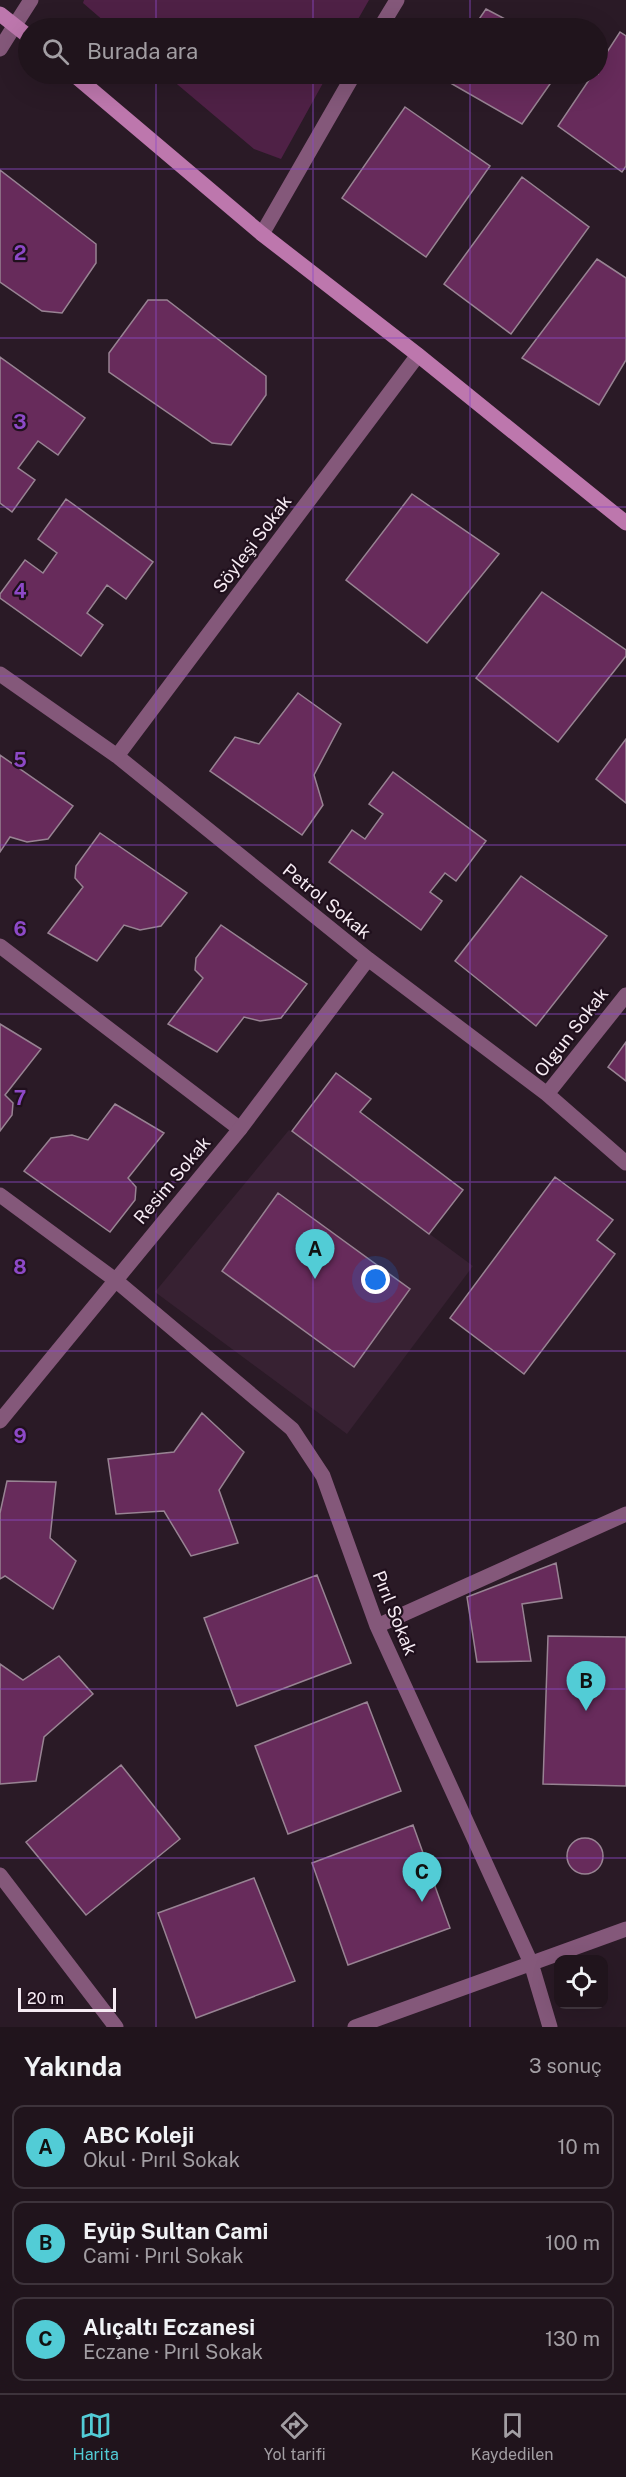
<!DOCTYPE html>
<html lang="tr">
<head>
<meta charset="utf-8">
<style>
  body { margin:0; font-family:"Public Sans",sans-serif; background:#281d25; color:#f1f3f6 }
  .controls { position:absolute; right:18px; bottom:18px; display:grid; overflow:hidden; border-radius:12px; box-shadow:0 6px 24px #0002 }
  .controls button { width:54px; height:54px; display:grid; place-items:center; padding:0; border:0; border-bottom:2px solid #3d333b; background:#20141c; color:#f1f3f6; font:30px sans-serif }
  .scale { position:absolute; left:18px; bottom:15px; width:98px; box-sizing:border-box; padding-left:6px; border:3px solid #f6ebf3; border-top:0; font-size:16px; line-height:21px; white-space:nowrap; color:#f6ebf3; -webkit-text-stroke:4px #20101d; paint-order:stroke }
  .you { position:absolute; left:376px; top:1280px; width:21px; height:21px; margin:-15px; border:4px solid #fff; border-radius:50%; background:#1a73e8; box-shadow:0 0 0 9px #1a73e833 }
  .badge { display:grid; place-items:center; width:39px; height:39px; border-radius:50%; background:#52ccd6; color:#111; font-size:20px; font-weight:700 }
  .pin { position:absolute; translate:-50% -50px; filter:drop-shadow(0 2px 3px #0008) }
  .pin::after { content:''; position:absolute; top:32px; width:21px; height:18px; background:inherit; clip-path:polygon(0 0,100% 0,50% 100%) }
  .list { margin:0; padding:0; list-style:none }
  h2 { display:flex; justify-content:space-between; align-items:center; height:78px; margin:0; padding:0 24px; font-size:26px }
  h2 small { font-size:20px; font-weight:400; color:#a29ea3 }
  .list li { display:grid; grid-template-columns:39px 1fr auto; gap:18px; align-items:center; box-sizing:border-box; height:84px; margin:0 12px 12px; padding:0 12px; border:2px solid #3d333b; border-radius:12px }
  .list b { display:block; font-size:22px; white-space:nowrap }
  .list p { margin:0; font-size:20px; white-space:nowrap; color:#a29ea3 }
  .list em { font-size:20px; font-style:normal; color:#a29ea3 }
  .icon { flex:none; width:33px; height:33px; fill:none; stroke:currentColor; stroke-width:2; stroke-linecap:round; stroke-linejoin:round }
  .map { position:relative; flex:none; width:626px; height:2027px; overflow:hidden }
  .search { position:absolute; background:#20141c; box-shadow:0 6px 24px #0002; left:18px; right:18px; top:18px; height:66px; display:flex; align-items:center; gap:15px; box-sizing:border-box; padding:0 21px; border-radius:33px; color:#a29ea3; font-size:22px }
  .sheet { height:366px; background:#20141c }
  nav { display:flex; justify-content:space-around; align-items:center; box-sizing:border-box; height:84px; border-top:2px solid #3d333b; background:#20141c; font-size:16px; color:#a29ea3 }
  nav a { display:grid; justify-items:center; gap:3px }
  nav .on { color:#52ccd6 }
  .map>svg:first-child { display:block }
</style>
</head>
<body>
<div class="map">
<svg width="626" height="2027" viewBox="0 0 626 2027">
  <rect width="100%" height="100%" fill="#2a1a26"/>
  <path fill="#372132" d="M289,1130l184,136 -126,168 -192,-142z"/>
  <path fill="#4f2146" d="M84,0h285l-16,28h-241l-29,-25z
    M165,74h163l-47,85 -27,-10z"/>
  <path fill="#672b5b" stroke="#988393" stroke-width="1.5" d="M486,9l36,19h-49z
    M620,32l6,4v130l-4,6 -64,-46 35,-52h5v-8z
    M443,74h114l-35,50 -82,-47z
    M405,107l85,59 -64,91 -84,-59z
    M0,170l96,74v19l-34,50 -20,-2 -42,-29z
    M522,177l67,50 -78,107 -67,-50z
    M597,259l29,19v82l-27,45 -77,-47z
    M148,300h19l99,76v19l-35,50 -19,-2 -103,-71v-19z
    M0,357l85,61 -27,37 -20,-14 -20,27 17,12 -23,32 -12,-9z
    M412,494l87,60 -72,89 -81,-63z
    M66,499l87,63 -27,37 -19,-14 -20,28 16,12 -22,31 -81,-58v-4l25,-34 18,13 14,-20 -19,-14z
    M542,592l84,58v6l-68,86 -82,-64z
    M298,693l43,31 -27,51 9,30 -21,30 -92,-64 25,-34 24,7z
    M626,739v64l-30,-24z
    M0,755l73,51 -25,33 -21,3 -17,-5 -10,15z
    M393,772l93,69 -30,40 -11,-8 -15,19 12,9 -21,29 -92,-68 23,-32 13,9 18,-25 -14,-10z
    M100,833l87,60 -26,33 -21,4 -16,-5 -27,36 -49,-28 35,-46 -8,-9 1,-12z
    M521,876l86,60 -71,90 -81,-65z
    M221,925l86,59 -26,34 -21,3 -16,-4 -27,35 -49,-28 35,-46 -8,-8 1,-12z
    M0,1024l41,25 -36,46 8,8 -1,12 -12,16z
    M626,1042v39l-18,-14z
    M336,1073l35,26 -11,13 103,78 -34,44 -137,-103z
    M115,1104l49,29 -36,45 8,9 -1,13 -25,32 -86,-61 27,-33 21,-3 16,5z
    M555,1177l58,43 -16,20 18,14 -91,120 -74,-56z
    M278,1193l132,96 -56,78 -132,-96z
    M202,1413l42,39 -25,38 19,53 -47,13 -27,-45 -48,3 -8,-55 66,-7z
    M7,1481l49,1 -6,56 26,23 -23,48 -48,-33 -5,3v-66z
    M556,1563l6,35 -40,6 9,57 -54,1 -10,-65z
    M317,1575l34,88 -114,43 -33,-88z
    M548,1636l78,1v149l-83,-2z
    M59,1656l34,38 -49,43 -8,44 -36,3v-120l23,16z
    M367,1702l34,89 -113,43 -33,-88z
    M121,1765l59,74 -94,76 -60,-73z
    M413,1825l37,103 -102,37 -36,-102z
    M567 1856a18 18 0 1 1 36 0a18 18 0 1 1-36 0Z
    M254,1878l41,103 -99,37 -38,-105z"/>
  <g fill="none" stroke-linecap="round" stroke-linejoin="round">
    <path stroke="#84587a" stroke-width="15" d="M15,25l16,-25
      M0,946l240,183"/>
    <path stroke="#84587a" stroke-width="15" d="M380,28l17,-28
      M0,49l15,-24
      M262,234l92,-160
      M0,674l117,82 251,203 179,135 79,69
      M117,756l301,-401
      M547,1094l79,-99
      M0,1195l114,84 178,150 31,47 54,150 154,337 19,64
      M0,1421l240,-292 128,-170
      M377,1626l249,-112
      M0,1875l116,152
      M355,2027l271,-98"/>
    <path stroke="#bd77ad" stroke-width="15" d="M0,14l28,22
      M73,74l189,160 156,121 208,168"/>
  </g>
  <path fill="none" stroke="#8d49c7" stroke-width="1.5" stroke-opacity="0.55" d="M156,0v28M313,0v28M470,0v28M156,74v1953M313,74v1953M470,74v1953M0,169h626M0,338h626M0,507h626M0,676h626M0,845h626M0,1014h626M0,1182h626M0,1351h626M0,1520h626M0,1689h626M0,1858h626"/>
  <g text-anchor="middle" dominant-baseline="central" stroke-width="4.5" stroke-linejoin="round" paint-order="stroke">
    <g font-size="18" fill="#f6ebf3" stroke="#20101d">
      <text transform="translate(252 544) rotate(-53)">Söyleşi Sokak</text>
      <text transform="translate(327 901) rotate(39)">Petrol Sokak</text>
      <text transform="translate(571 1032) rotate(-52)">Olgun Sokak</text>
      <text transform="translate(172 1180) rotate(-50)">Resim Sokak</text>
      <text transform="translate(395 1613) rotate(68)">Pırıl Sokak</text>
    </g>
  </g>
  <g font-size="20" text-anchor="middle" font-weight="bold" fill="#8d49c7" stroke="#20101d" stroke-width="4.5" stroke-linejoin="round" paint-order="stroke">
    <text x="20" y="260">2</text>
    <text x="20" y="429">3</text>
    <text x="20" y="598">4</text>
    <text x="20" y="767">5</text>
    <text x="20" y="936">6</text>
    <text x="20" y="1105">7</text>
    <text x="20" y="1274">8</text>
    <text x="20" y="1443">9</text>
  </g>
</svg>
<div class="controls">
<button><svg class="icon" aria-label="locate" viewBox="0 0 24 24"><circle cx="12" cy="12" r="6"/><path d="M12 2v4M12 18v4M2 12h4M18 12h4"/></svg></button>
</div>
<div class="scale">20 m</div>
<div class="you"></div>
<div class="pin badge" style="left:315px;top:1279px">A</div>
<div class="pin badge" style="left:586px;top:1711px">B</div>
<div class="pin badge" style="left:422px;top:1902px">C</div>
<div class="search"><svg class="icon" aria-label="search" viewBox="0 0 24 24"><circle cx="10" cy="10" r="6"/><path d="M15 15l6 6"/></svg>Burada ara</div>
</div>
<section class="sheet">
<h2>Yakında<small>3 sonuç</small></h2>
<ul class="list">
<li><span class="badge">A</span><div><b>ABC Koleji</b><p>Okul · Pırıl Sokak</p></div><em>10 m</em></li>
<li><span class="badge">B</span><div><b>Eyüp Sultan Cami</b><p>Cami · Pırıl Sokak</p></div><em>100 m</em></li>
<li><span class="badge">C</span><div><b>Alıçaltı Eczanesi</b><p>Eczane · Pırıl Sokak</p></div><em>130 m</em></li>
</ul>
</section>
<nav>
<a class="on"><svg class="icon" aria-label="map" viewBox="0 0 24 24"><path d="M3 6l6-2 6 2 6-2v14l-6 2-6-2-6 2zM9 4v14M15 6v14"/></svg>Harita</a>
<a><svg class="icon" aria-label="directions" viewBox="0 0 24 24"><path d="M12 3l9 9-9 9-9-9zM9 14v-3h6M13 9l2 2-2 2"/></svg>Yol tarifi</a>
<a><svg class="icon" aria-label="saved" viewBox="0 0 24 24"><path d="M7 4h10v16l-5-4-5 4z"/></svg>Kaydedilen</a>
</nav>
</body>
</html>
